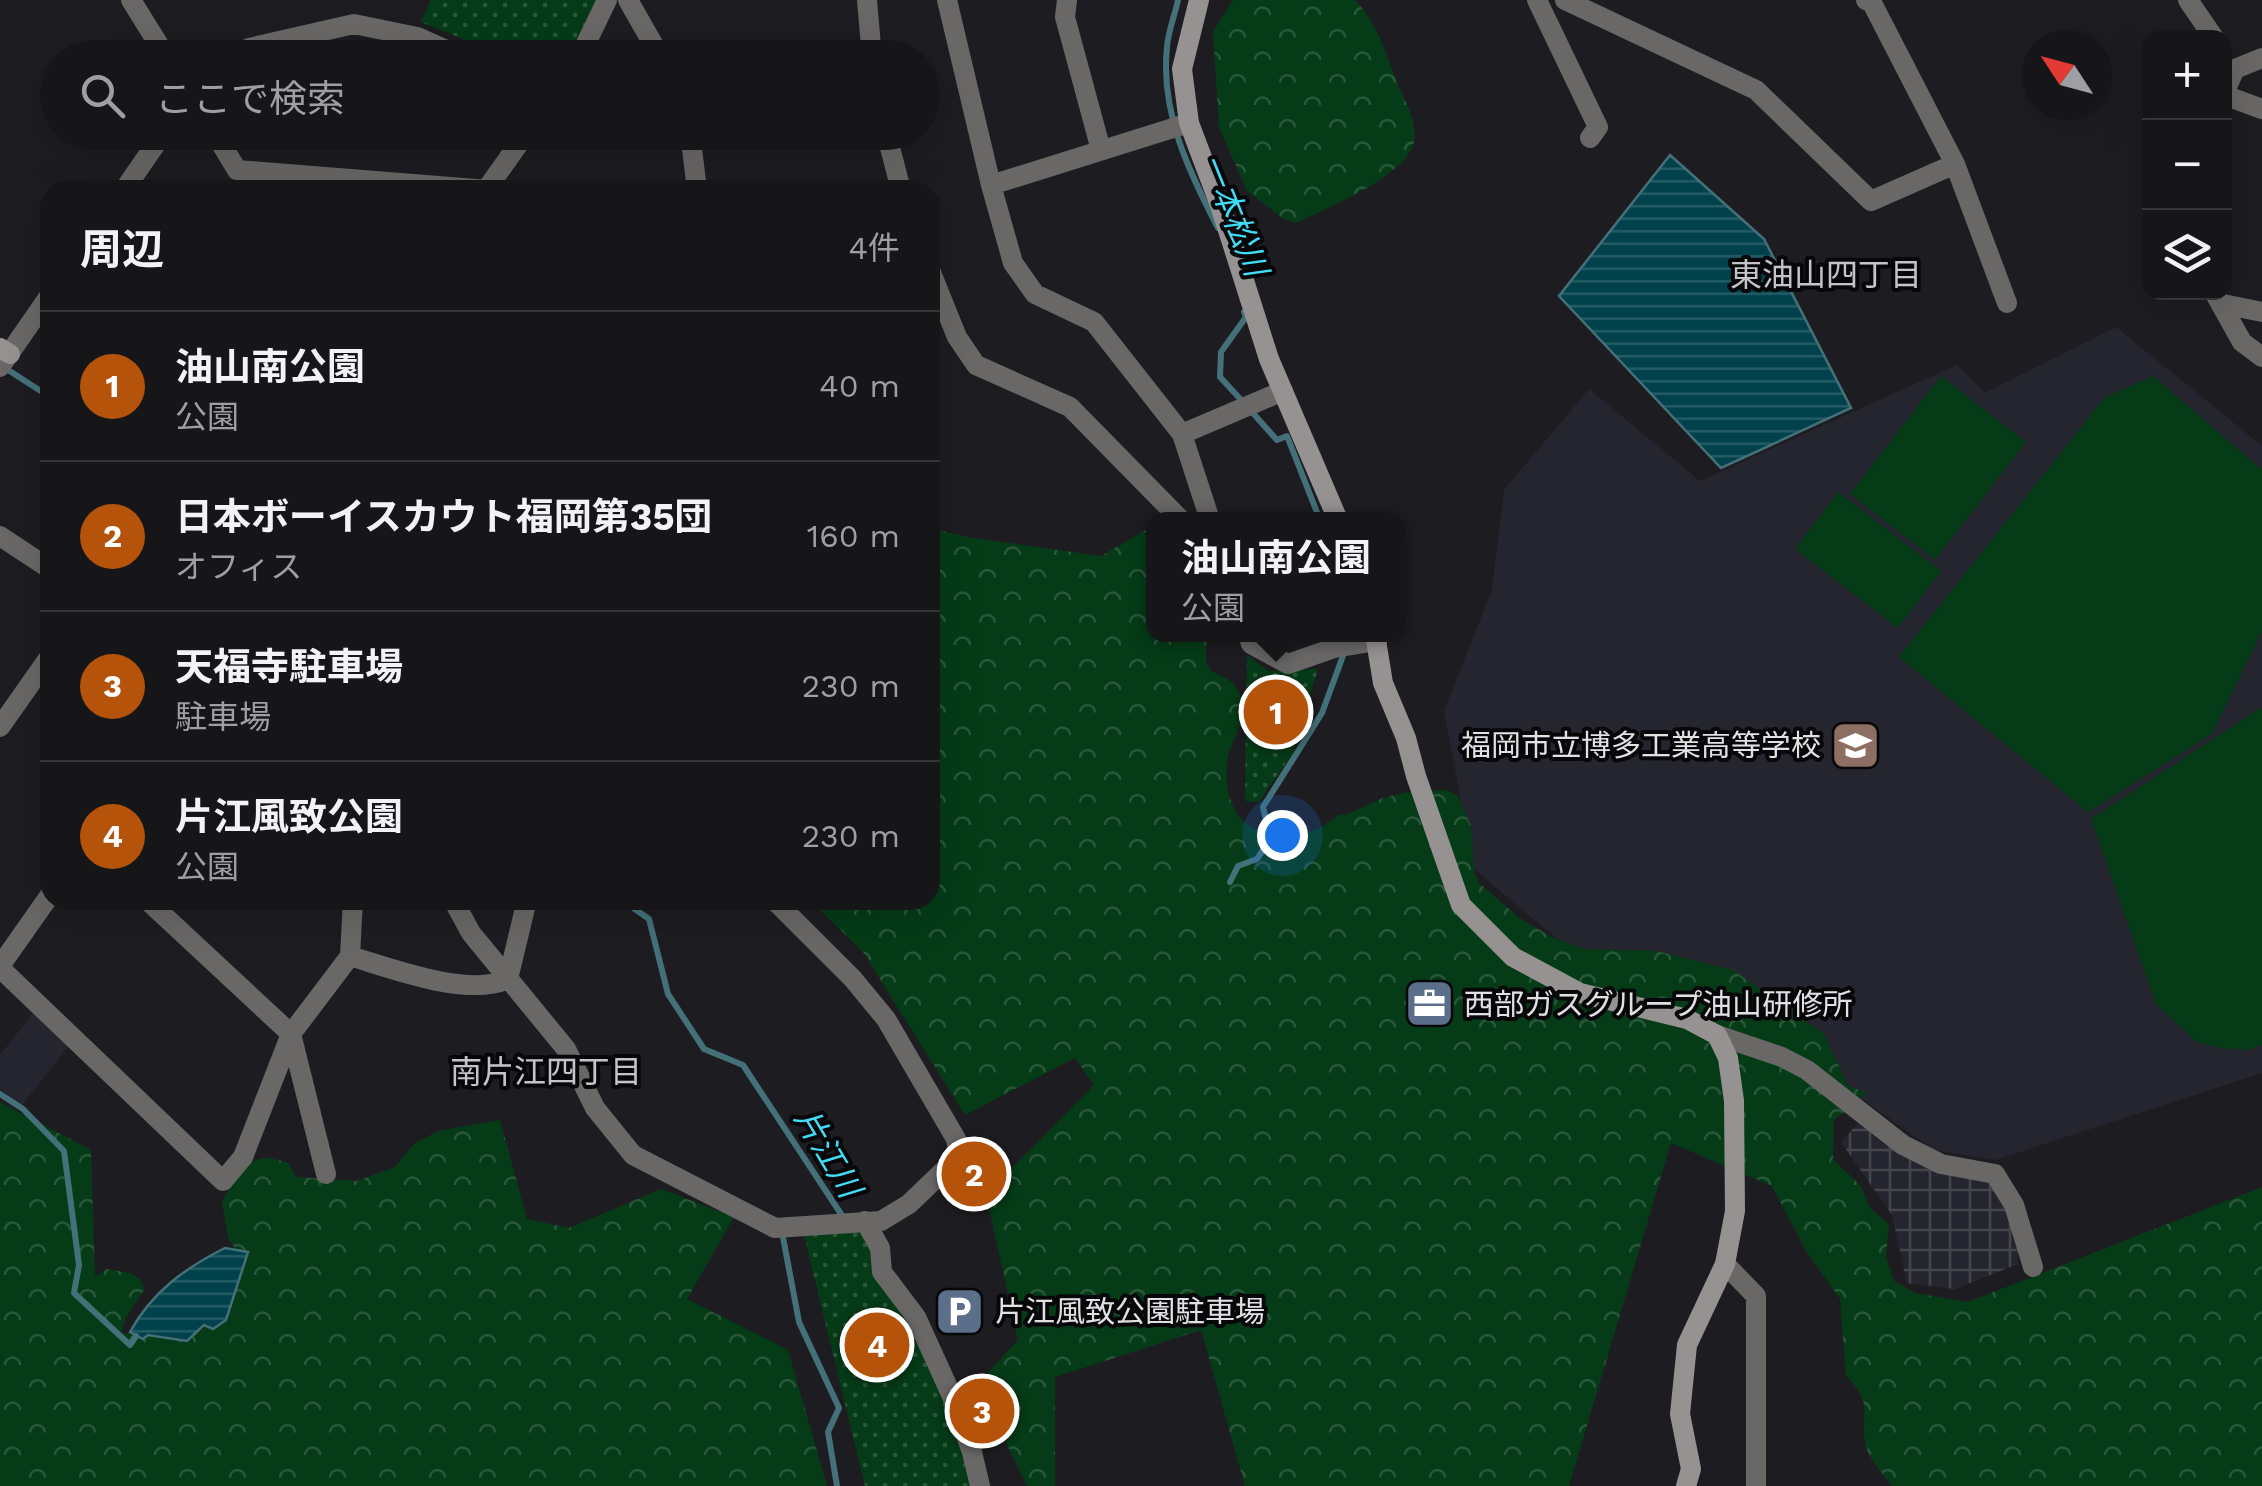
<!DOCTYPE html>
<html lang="ja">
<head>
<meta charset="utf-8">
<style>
  body { margin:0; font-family:"Work Sans","Noto Sans JP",sans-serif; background:#1f1f22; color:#f1f3f6 }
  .controls { position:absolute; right:30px; top:30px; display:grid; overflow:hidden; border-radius:20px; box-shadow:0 10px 40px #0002 }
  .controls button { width:90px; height:90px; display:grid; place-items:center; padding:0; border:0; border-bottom:2px solid #353538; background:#161619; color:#f1f3f6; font:50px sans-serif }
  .compass { position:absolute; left:2022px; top:30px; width:90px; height:90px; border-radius:50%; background:#161619; box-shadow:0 10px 40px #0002; rotate:306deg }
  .you { position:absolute; left:1282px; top:835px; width:35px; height:35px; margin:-25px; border:8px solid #fff; border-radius:50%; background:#1a73e8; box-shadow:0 0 0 15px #1a73e833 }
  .badge { display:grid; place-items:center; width:65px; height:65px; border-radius:50%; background:#b45309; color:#fff; font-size:32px; font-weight:700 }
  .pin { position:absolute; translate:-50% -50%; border:5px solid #fff; box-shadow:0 2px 10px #0006 }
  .popup { position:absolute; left:1146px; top:512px; width:260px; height:130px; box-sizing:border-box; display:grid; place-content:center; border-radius:20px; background:#161619; filter:drop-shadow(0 2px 8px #0005); font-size:32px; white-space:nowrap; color:#9e9fa2 }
  .popup b { font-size:38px; color:#f1f3f6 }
  .popup::after { content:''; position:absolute; left:50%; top:100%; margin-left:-20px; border:20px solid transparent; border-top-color:#161619 }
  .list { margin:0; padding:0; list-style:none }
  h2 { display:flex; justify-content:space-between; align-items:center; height:130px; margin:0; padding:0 40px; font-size:42px }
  h2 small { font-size:32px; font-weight:400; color:#9e9fa2 }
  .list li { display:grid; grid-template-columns:65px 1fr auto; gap:30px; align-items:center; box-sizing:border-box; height:150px; padding:0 40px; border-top:2px solid #353538 }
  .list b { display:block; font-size:38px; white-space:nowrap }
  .list p { margin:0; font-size:32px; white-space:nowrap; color:#9e9fa2 }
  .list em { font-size:32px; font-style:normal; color:#9e9fa2 }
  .icon { flex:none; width:55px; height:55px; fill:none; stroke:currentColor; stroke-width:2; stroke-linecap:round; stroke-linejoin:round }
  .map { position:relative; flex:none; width:2262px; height:1486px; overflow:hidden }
  .search { position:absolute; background:#161619; box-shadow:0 10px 40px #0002; left:40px; top:40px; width:900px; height:110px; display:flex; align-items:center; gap:25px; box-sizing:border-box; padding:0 35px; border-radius:55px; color:#9e9fa2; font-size:38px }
  .panel { position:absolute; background:#161619; box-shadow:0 10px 40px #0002; left:40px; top:180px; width:900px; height:730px; border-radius:30px }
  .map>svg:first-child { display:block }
</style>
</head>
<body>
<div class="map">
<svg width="2262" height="1486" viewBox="0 0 2262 1486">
  <defs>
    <pattern id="industrial-grid" width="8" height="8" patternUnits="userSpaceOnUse" patternTransform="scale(2.5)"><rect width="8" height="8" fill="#25252f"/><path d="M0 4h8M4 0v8" fill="none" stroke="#44444d"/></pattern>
    <pattern id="forest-crowns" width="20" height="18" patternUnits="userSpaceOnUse" patternTransform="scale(2.5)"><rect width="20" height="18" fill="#053b17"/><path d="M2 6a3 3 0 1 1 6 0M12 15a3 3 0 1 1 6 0" fill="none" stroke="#295739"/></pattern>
    <pattern id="park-dots" width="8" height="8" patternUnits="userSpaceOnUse" patternTransform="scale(2.5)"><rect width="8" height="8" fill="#053b17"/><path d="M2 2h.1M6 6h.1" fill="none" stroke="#295739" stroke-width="1.8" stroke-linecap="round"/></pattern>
    <pattern id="water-rules" width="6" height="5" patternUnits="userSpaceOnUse" patternTransform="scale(2.5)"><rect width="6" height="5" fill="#00414b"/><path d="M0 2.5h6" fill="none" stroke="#255c65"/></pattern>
  </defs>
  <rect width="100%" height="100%" fill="#1d1d21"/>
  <path fill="#25252f" d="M2116,327l146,119v627l-267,87 -61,-10 -206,-145 -137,-38 -117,-98 -30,-158 48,-121 12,-100 85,-101 111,92 257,-116 28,28z
    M37,1008l35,34 -50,63 -22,-16v-34z"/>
  <path fill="url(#industrial-grid)" d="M1860,1121l134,56 23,47 1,40 -63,25 -48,-6 -15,-68 -51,-73z"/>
  <path fill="url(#forest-crowns)" d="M1233,0h122c22,23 30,51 42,82 7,17 21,40 17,59 -5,34 -89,68 -118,82l-12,-4 -37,-28 -28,-64 -6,-95z
    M930,528l37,9 134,19 45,-26 7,6 1,98 54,1c-10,55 19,27 32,60 9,23 -5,37 -11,58 -7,25 -1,63 25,75 18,8 49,10 67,-1 7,-4 12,-9 19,-13l6,1 37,-17 26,-6 38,-2 11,6 13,30 3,46 5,11 39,34 35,21 31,11 72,2 77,19 91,64 24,52 20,7 -34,27 -1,39 28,27 9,22 19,16 -3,33 8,24 21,12 53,9 294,-115v299h-370c-7,-10 -19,-22 -24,-34 -13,-36 11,-43 -22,-76l-6,-77 -34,-48 -34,-65 -101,-43 -102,343h-324l-44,-156 -146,47v109h-28l-49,-102 40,-44 -32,-146 108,-109 -19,-27 -110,57 -102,-163 -53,-52h120z
    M0,1102l91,48 4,127 12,-8 23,4 11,7 3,10 -18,27 -5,16 66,7 27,-19 20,-74 -6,-9 -6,-36c8,-15 22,-41 41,-44 7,-1 18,3 25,5l8,14 61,4 38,-14 19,-23 24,-13 62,-11 27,99 42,9 92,-39 73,28 -47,82 101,51 39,136h-827z"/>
  <path fill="url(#park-dots)" d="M431,0h166l-27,57h-63l-86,-35z
    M1247,655l22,16 49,-2 -26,85 -33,48 -14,-1z
    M863,1226l82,167 31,93h-111l-62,-255z"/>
  <path fill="#053b17" d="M1941,376l85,66 -91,118 -85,-66z
    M2153,376l109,94v161l-50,103 -124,78 -189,-155 205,-259z
    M1838,492l103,79 -43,57 -103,-79z
    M2262,707v338l-13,5 -28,-2 -24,-6 -41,-38 -65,-185z"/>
  <path fill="url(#water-rules)" stroke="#447179" stroke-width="2.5" d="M1670,155l94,84 87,169 -130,60 -162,-172z
    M225,1248l23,4 -22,68 -13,9 -9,-4 -17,16 -39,-6 -5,4 -13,-7c22,-40 55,-64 95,-84z"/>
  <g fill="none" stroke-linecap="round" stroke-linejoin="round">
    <path stroke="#447179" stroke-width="6" d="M1178,0c-3,15 -10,31 -11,47 -7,66 22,124 51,181
      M5,368l45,29
      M1243,402l-23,-25 1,-25 25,-35 -2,-5
      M1251,411l26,29 10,-4 33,84
      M1230,882l8,-16 19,-7 13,-20 -7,-32 59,-94 29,-79
      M622,900l27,19 19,75 36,55 39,16 100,152
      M0,1094l23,15 41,42 15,114 -5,28 56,52 6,-9
      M782,1232l17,90 40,86 -11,24 9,54"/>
    <path stroke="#6a6767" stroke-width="20" d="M131,0l36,58
      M628,0l33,58
      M867,0l5,58
      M947,0l44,185 198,-62
      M1067,0l-2,17 36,133
      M1537,0l61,127 -8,11
      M1565,0l191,90 115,111 84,-37
      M1866,0l6,3 83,161 52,139
      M2188,0l26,38
      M237,58l12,-10 105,-24 63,13 47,21
      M579,58l28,-58
      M2224,93l11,-24 27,-11
      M2224,95l38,14
      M214,132l23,38 251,20
      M690,132l7,58
      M886,132l15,58
      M991,185l22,78 22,31 59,28 88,112 28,86
      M124,190l40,-58
      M486,190l41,-58
      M930,270l27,67 19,28 94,42 111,113
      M2214,292l28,50 20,15
      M2223,304l39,8
      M0,367l50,-72
      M1182,434l101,-43
      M0,536l50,33
      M1248,634l3,10 37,20 46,-16 43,-7
      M0,727l50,-71
      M147,900l144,134 35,140
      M453,900l18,33 95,116 29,59 38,47 142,73 106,-7 28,-17 50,-48 -3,-17 -70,-120 -33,-40 -79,-79
      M350,956l3,-56
      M0,966l50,-71
      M0,968l223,213 20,-24 48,-123 59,-78c40,12 119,42 158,23l19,-79
      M1717,1035l65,22 25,13 96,75 38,19 54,10 19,31 19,62
      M865,1221l15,27 2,24 34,45 35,77 21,58 8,34
      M1725,1264l31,32v190"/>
    <path stroke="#969291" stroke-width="20" d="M1199,0l-17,69 7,54 31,82 49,154 69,161
      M0,348l10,6
      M1375,634l8,49 23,55 10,38 45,129 52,52 67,36 107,26 30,16 11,23 6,43 1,110 -10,53 -38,81 -7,69 11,55 -5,17"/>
  </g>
  <defs>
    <symbol id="school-square" viewBox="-11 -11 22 22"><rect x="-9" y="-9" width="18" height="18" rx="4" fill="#8d6e63" stroke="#070709"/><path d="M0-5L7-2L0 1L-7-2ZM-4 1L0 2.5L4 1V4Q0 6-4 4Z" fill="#fff"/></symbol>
    <symbol id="office-square" viewBox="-11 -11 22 22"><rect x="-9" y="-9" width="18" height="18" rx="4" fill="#5c6f8a" stroke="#070709"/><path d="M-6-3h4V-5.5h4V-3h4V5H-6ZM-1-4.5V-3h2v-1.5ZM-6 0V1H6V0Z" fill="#fff"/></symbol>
    <symbol id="parking-square" viewBox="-11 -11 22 22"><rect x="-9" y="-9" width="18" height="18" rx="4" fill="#5c6f8a" stroke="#070709"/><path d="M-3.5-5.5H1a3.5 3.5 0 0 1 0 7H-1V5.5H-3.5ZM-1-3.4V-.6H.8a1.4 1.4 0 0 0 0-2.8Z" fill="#fff"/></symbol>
  </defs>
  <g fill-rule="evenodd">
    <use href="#school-square" x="1828" y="718" width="55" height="55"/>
    <use href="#office-square" x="1402" y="976" width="55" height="55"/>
    <use href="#parking-square" x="932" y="1284" width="55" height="55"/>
  </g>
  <g text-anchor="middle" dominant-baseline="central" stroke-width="8" stroke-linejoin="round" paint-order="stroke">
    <g font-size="30" fill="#e1e1e4" stroke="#070709" text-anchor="start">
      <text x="1821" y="745" text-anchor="end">福岡市立博多工業高等学校</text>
      <text x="1464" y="1004">西部ガスグループ油山研修所</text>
      <text x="995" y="1311">片江風致公園駐車場</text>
    </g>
    <g font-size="32" font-style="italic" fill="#40ddf7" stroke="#070709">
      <text transform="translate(1234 215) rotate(68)">一本松川</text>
      <text transform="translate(828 1153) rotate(59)">片江川</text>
    </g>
    <g font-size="32" fill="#c3c3c9" stroke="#070709">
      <text x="1826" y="275">東油山四丁目</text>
      <text x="546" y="1072">南片江四丁目</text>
    </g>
  </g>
</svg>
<div class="controls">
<button>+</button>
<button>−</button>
<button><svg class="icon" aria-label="layers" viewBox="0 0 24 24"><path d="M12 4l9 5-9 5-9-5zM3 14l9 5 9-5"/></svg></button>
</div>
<svg class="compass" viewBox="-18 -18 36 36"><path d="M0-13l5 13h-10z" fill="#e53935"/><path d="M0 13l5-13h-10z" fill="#9e9fa2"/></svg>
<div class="you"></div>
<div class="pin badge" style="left:1276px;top:712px">1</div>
<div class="popup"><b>油山南公園</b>公園</div>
<div class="pin badge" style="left:974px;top:1174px">2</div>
<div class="pin badge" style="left:982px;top:1411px">3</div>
<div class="pin badge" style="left:877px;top:1345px">4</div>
<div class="search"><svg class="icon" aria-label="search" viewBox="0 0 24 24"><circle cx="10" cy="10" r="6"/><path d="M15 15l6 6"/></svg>ここで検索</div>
<section class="panel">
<h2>周辺<small>4件</small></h2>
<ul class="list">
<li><span class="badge">1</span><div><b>油山南公園</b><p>公園</p></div><em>40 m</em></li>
<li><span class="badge">2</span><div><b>日本ボーイスカウト福岡第35団</b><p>オフィス</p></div><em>160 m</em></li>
<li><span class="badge">3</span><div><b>天福寺駐車場</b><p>駐車場</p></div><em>230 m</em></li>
<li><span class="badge">4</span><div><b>片江風致公園</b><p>公園</p></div><em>230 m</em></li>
</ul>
</section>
</div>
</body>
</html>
